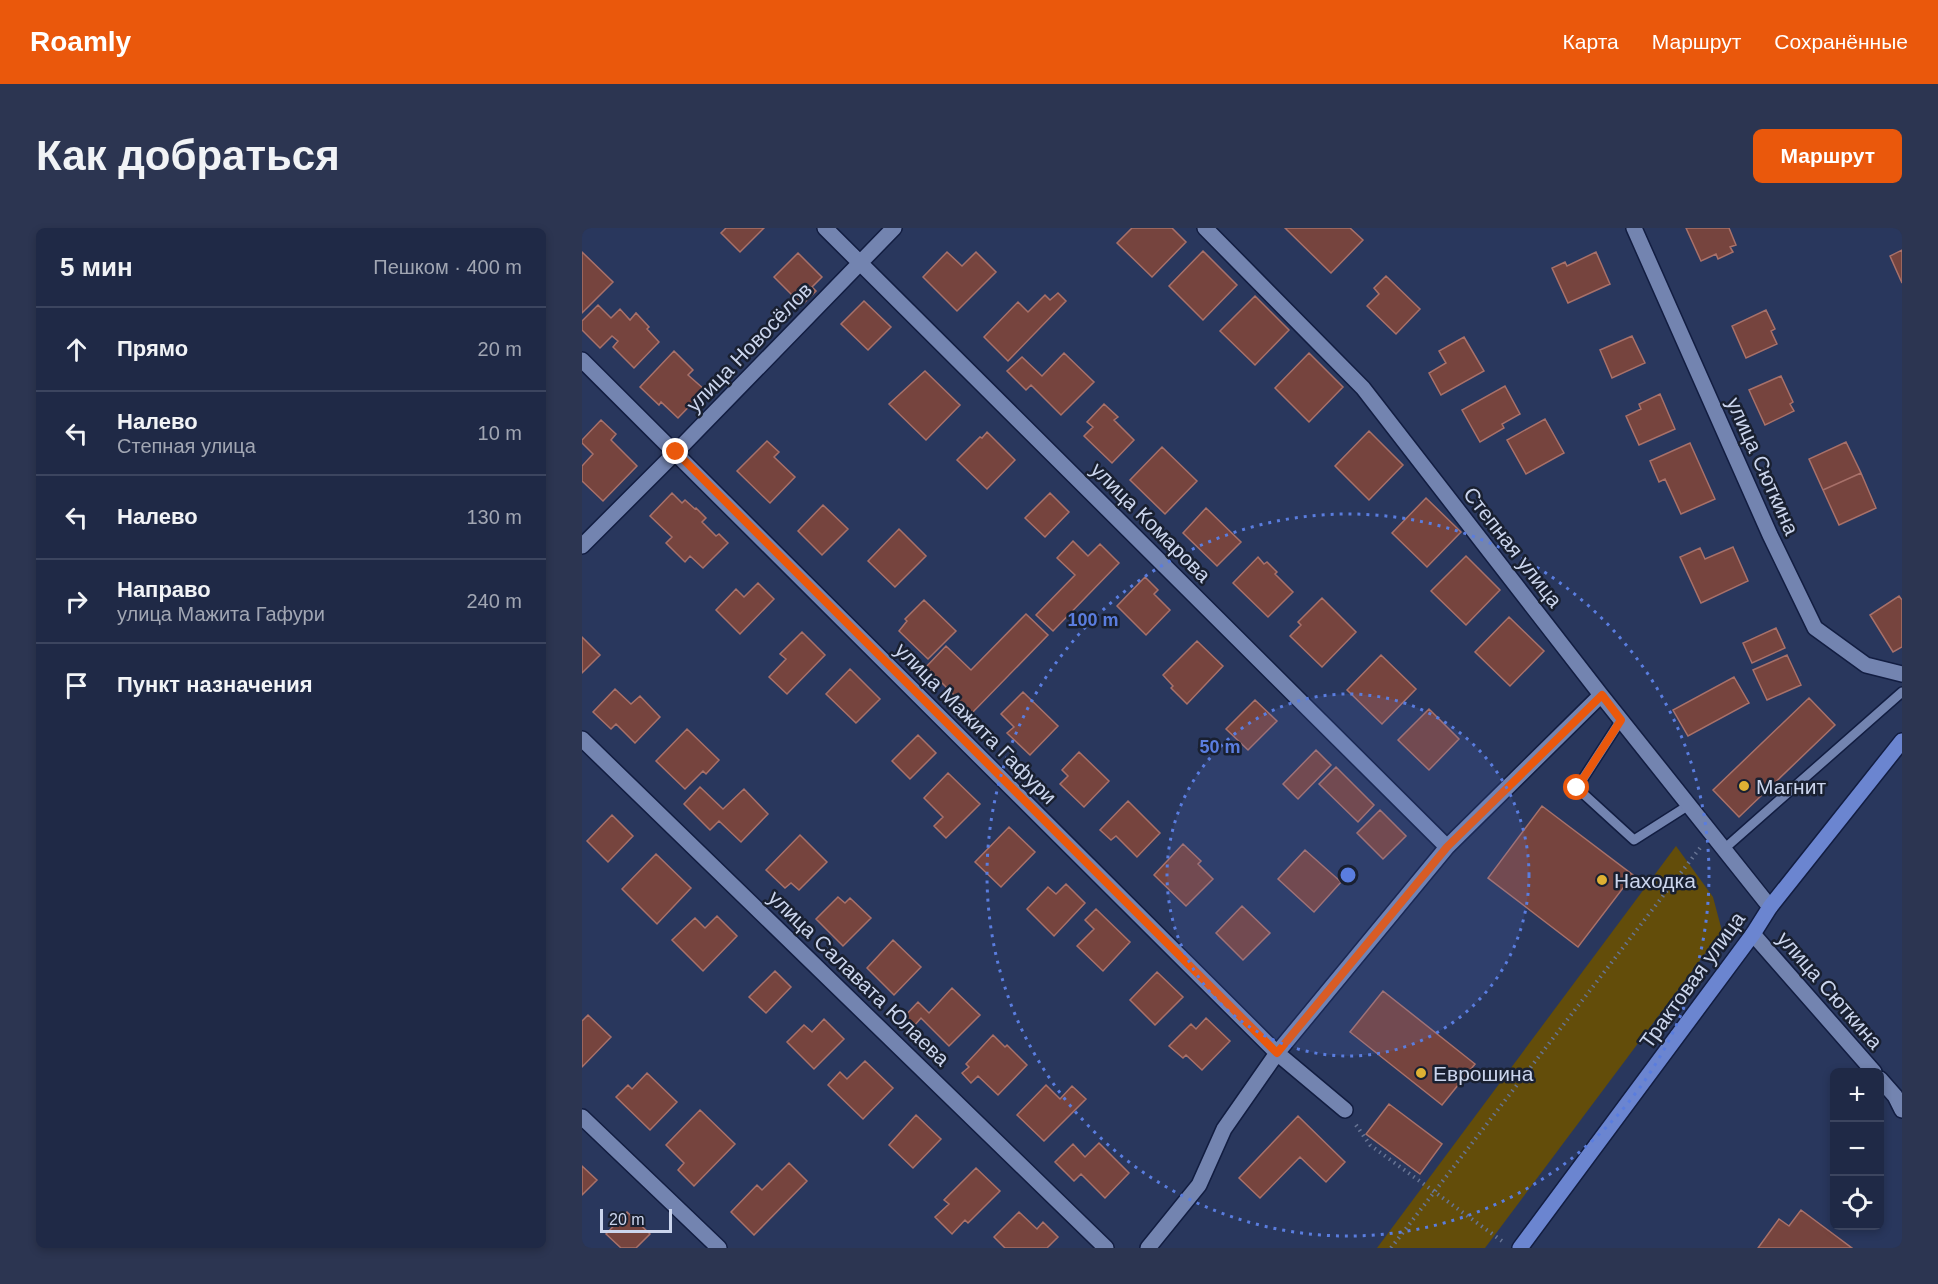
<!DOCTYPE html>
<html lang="ru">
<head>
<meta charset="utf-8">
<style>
  body { margin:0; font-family:Helvetica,sans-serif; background:#2c3551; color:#f1f3f6 }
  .controls { position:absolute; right:18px; bottom:18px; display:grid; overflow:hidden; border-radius:9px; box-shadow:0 3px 9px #0003 }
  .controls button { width:54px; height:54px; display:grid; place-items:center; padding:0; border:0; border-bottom:2px solid #3c455f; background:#1f2946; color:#f1f3f6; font:30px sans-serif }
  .scale { position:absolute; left:18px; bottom:15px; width:72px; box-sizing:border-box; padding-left:6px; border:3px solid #cbd5ed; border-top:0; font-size:16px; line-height:21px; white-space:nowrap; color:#cbd5ed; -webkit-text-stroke:4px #192031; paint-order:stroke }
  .stop { position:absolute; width:18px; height:18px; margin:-14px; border:4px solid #ea580c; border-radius:50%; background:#fff }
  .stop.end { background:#ea580c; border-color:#fff; box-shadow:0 2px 6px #0008 }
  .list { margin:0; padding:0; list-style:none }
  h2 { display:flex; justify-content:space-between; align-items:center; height:78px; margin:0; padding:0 24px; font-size:26px }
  h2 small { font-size:20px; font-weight:400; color:#a1a6b3 }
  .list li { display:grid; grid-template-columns:39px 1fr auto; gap:18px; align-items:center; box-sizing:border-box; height:84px; padding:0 24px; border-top:2px solid #3c455f }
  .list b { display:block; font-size:22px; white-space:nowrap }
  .list p { margin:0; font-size:20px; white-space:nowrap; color:#a1a6b3 }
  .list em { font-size:20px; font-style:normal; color:#a1a6b3 }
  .icon { flex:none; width:33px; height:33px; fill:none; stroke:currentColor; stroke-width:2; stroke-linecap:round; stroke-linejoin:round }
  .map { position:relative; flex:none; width:1320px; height:1020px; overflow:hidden; border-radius:9px }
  header { display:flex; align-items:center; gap:36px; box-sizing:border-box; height:84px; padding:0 30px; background:#ea580c; color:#fff }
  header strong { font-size:28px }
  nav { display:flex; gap:33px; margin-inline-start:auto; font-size:21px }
  .intro { display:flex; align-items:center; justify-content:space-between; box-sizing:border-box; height:144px; padding:0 36px }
  h1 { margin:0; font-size:42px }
  .button { padding:15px 27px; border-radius:9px; background:#ea580c; color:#fff; font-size:21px; font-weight:700 }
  main { display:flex; gap:36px; padding:0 36px }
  aside { flex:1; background:#1f2946; border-radius:9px; box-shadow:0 3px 9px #0003 }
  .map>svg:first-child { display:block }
</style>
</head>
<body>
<header>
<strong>Roamly</strong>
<nav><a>Карта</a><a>Маршрут</a><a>Сохранённые</a></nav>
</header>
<div class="intro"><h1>Как добраться</h1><a class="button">Маршрут</a></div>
<main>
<aside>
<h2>5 мин<small>Пешком · 400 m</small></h2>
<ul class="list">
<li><svg class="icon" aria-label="ahead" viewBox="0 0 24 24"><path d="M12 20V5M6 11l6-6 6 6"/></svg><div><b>Прямо</b></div><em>20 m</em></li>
<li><svg class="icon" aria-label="left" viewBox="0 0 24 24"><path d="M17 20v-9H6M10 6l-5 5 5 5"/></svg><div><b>Налево</b><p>Степная улица</p></div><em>10 m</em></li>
<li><svg class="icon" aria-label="left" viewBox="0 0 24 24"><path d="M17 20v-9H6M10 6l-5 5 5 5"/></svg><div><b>Налево</b></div><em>130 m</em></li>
<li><svg class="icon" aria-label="right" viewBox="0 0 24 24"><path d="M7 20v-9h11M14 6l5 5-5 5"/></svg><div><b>Направо</b><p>улица Мажита Гафури</p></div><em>240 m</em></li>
<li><svg class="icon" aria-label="arrive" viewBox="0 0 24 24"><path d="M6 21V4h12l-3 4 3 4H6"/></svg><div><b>Пункт назначения</b></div></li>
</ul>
</aside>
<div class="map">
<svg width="1320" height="1020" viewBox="0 0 1320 1020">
  <rect width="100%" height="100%" fill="#29375d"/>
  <path fill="#634d0a" d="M1094,618l37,51 9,34 -237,317h-108z"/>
  <path fill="#76443e" stroke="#a8716a" stroke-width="1.5" d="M144,0h38l-24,24 -19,-19z
    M550,0h40l14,14 -34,35 -35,-34z
    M703,0h65l13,12 -32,33z
    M1104,0h43l7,17 -6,2 3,5 -15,7 -2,-5 -15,7z
    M1320,22v33l-12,-27z
    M621,23l34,34 -34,35 -34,-34z
    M0,24l31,30 -31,31z
    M365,24l15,14 14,-14 20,20 -39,39 -34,-34z
    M1014,24l14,32 -42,19 -16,-35 13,-6 2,4z
    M216,25l24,24 -10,10 4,4 -14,14 -28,-28z
    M804,48l34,33 -24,25 -29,-28 12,-12 -5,-6z
    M476,65l8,8 -58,60 -24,-24 34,-35 10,10 17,-17 5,5z
    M673,68l34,34 -34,35 -35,-34z
    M282,73l27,26 -23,23 -27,-26z
    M16,77l13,13 9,-9 10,11 6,-7 13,14 -2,2 12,13 -25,26 -21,-21 5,-6 -6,-5 -12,12 -18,-18v-9z
    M1184,82l9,19 -4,2 6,13 -31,14 -14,-32z
    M1050,108l13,27 -33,15 -12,-28z
    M882,109l20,34 -43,24 -12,-22 17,-10 -7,-12z
    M92,123l19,19 -5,5 17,15 -27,28 -17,-16 -2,3 -19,-18z
    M482,125l30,29 -33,33 -30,-30 -5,5 -19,-19 15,-14 20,19z
    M727,125l34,34 -34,35 -34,-34z
    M343,143l35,34 -34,35 -37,-36z
    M1199,148l12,26 -3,2 4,7 -29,14 -16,-35z
    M923,158l15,28 -18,10 2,4 -24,14 -18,-32z
    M1078,166l15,35 -36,16 -13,-29 15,-7 -2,-5z
    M522,176l14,13 -4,3 20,20 -22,23 -28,-27 9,-9 -6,-5z
    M963,191l19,34 -38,21 -19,-34z
    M19,192l15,14 -5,6 26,26 -34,35 -21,-20v-15l11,-12 -11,-11v-3z
    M787,203l34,34 -34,35 -34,-34z
    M405,204l28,28 -28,29 -30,-29 23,-23 2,1z
    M185,213l12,11 -5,5 21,20 -25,26 -33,-32z
    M1264,214l15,31 -38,17 -14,-31z
    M1108,215l25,56 -34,15 -16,-35 -6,3 -9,-21z
    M580,219l35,34 -32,33 -35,-34z
    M1279,245l15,35 -37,17 -16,-35z
    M90,265l10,10 3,-3 10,9 1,-1 10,10 -4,4 14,14 3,-2 9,9 -25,25 -13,-12 -5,6 -19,-19 6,-6 -22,-21z
    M468,265l19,19 -24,25 -20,-19z
    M844,270l35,34 -34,35 -35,-34z
    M241,277l25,24 -26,26 -24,-24z
    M624,280l35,34 -24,24 -34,-33z
    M317,301l27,27 -31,31 -27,-26z
    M491,313l15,15 12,-12 19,19 -66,68 -17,-16 39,-40 -18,-17z
    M1151,319l15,34 -47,22 -21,-46 20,-9 5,11z
    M884,328l34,34 -34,35 -35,-34z
    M676,329l6,7 3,-2 10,10 -2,2 18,18 -25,25 -35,-34z
    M563,349l13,13 -4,4 16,16 -24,25 -29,-29z
    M176,355l16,16 -34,35 -24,-24 20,-21 8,8z
    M1317,368l3,4v47l-9,5 -23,-37z
    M740,370l34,34 -34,35 -32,-31 11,-11 -3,-3z
    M342,372l32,31 -28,28 -29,-28 8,-10 -2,-2z
    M444,386l22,21 -76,78 -46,-46 20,-21 25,24z
    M927,389l35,34 -34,35 -35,-34z
    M1194,400l9,20 -33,15 -9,-20z
    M220,404l23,23 -38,39 -18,-17 17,-18 -6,-5z
    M0,409l18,18 -18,18z
    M615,413l26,25 -36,38 -16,-16 2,-2 -10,-11z
    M799,427l35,34 -34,35 -35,-34z
    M1205,427l14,30 -34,15 -14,-30z
    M268,441l30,30 -24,24 -30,-29z
    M1152,449l15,26 -61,33 -15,-26z
    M33,461l16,15 9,-8 20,21 -25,26 -19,-19 -5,5 -18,-17z
    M441,464l35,34 -28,29 -23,-22 7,-6 -13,-13z
    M1227,470l26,27 -96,92 -26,-27z
    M673,472l22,21 -29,29 -22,-21z
    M847,481l30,30 -30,31 -31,-30z
    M105,501l32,31 -13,14 -3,-3 -18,18 -29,-28z
    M336,507l18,18 -26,26 -18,-18z
    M734,522l15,15 -33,34 -15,-15z
    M497,524l30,29 -25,26 -24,-23 8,-8 -6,-6z
    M754,539l38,38 -16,17 -39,-38z
    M366,545l32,31 -34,34 -12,-12 9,-9 -19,-19z
    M118,559l23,22 21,-20 24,25 -27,28 -22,-21 -9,9 -26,-26z
    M546,573l32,32 -23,24 -21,-21 -5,4 -11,-10z
    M960,578l91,69 -55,72 -90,-69z
    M798,582l26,26 -23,23 -26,-26z
    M30,587l21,21 -25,26 -21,-21z
    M427,599l26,25 -34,35 -26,-25z
    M218,607l27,27 -28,28 -8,-7 -6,5 -19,-18z
    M601,616l18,17 -3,3 15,15 -27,27 -32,-31z
    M723,622l36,32 -27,30 -36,-33z
    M74,626l35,34 -34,36 -35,-35z
    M484,656l19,19 -31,33 -27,-27 21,-22 8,7z
    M256,669l7,6 5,-5 21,20 -28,28 -27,-27z
    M660,678l28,27 -27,27 -27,-27z
    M514,681l34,33 -27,29 -26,-25 17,-17 -9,-9z
    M135,688l20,20 -34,35 -31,-31 23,-22 10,10z
    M311,712l28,27 -27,28 -27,-27z
    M193,743l16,16 -25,26 -17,-16z
    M575,744l26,25 -28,28 -25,-25z
    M370,760l28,27 -31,31 -28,-28 -7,8 -10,-9 14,-15 11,11z
    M801,763l92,73 -33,41 -92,-73z
    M6,787l23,22 -29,30v-46z
    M624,790l24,23 -28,29 -16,-15 -3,3 -14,-12 22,-22 5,5z
    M242,791l20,20 -30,30 -27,-27 17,-17 8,7z
    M411,807l12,12 2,-2 20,20 -29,30 -20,-19 -7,7 -9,-10 7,-6 -3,-3z
    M283,833l28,27 -30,31 -35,-34 12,-13 7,7z
    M65,845l30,29 -27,28 -34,-33 12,-12 4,4z
    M464,857l14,14 12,-13 14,13 -42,42 -27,-26z
    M807,876l53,40 -22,30 -54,-40z
    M118,882l35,34 -41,42 -16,-16 6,-7 -18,-18z
    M334,887l25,24 -28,29 -24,-23z
    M716,888l47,46 -19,20 -26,-25 -40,41 -21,-20z
    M517,915l30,30 -24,25 -24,-24 -7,7 -19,-19 18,-18 12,13z
    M207,935l18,18 -53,54 -23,-23 26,-27 5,5z
    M0,938l15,14 -15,15z
    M394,940l24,23 -32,32 -3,-3 -13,14 -17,-17 14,-13 -5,-4z
    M1219,982l51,38h-94l21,-29 10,7z
    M45,984l23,22 -14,14h-15l-15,-14z
    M437,984l18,17 6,-7 15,15 -11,11h-42l-11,-11z"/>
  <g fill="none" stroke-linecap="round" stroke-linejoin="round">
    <defs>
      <path id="lane" d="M1039,492l-44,68 57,52 55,-35
        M1142,621l178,-157"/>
      <path id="street" d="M243,0l622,619
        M623,0l158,160 238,307 169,212
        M1052,0l136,307 45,93 51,37 36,9
        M0,132l695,693 68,57
        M0,318l94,-94 218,-224
        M0,511l524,509
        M1171,706l121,138
        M1298,851l15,17 7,14
        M0,889l137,131
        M566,1020l51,-63 25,-56 53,-76 170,-206 154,-152"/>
      <path id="primary" d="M938,1020l233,-314 17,-27 132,-166"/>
    </defs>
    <use href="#lane" stroke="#121d41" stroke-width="12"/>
    <use href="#street" stroke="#121d41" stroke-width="18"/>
    <use href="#primary" stroke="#121d41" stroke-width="18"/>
    <path stroke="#677494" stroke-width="4" stroke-dasharray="1.5 4.5" stroke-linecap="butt" d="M774,897l14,20 132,96
      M809,1020l309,-400"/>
    <use href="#lane" stroke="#7384b0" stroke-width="9"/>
    <use href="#street" stroke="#7384b0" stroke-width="15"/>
    <use href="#primary" stroke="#6b85d0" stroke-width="15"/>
  </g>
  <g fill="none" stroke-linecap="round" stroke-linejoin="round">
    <path stroke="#ea580c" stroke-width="8" d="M94,224l601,601 170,-206 155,-152 19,25 -44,68"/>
  </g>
  <circle cx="766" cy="647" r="181" fill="#5a7ddf" fill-opacity=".12"/>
  <g fill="none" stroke="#5a7ddf" stroke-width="3" stroke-dasharray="3 6">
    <circle cx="766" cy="647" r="181"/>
    <circle cx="766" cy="647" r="361"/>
  </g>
  <g fill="#deb133" stroke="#192031" stroke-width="2">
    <circle cx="1162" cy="558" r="6"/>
    <circle cx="1020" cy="652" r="6"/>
    <circle cx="839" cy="845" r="6"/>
  </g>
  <g text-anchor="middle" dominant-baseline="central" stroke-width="5" stroke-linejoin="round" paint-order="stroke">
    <g font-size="21" fill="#cbd5ed" stroke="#192031">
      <text transform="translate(167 119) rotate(-46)">улица Новосёлов</text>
      <text transform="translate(1181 238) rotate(66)">улица Сюткина</text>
      <text transform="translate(569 294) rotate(45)">улица Комарова</text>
      <text transform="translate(931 319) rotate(52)">Степная улица</text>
      <text transform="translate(394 495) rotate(45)">улица Мажита Гафури</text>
      <text transform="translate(277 750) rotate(44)">улица Салавата Юлаева</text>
      <text transform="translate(1110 752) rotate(-54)">Трактовая улица</text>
      <text transform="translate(1248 762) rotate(49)">улица Сюткина</text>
    </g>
    <g font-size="21" fill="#cbd5ed" stroke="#192031" text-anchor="start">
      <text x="1174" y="558">Магнит</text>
      <text x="1032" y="652">Находка</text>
      <text x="851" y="845">Еврошина</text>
    </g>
  </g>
  <circle cx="766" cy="647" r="9" fill="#5a7ddf" stroke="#192031" stroke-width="3"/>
  <g font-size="18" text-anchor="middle" font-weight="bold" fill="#5a7ddf" stroke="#192031" stroke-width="5" stroke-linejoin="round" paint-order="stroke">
    <text x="511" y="398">100 m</text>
    <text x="638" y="525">50 m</text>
  </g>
</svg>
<div class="controls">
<button>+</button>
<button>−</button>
<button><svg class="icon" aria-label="locate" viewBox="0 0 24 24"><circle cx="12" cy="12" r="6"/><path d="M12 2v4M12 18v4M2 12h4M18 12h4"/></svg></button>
</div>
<div class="scale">20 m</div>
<div class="stop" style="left:995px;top:560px"></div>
<div class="stop end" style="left:94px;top:224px"></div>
</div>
</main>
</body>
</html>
